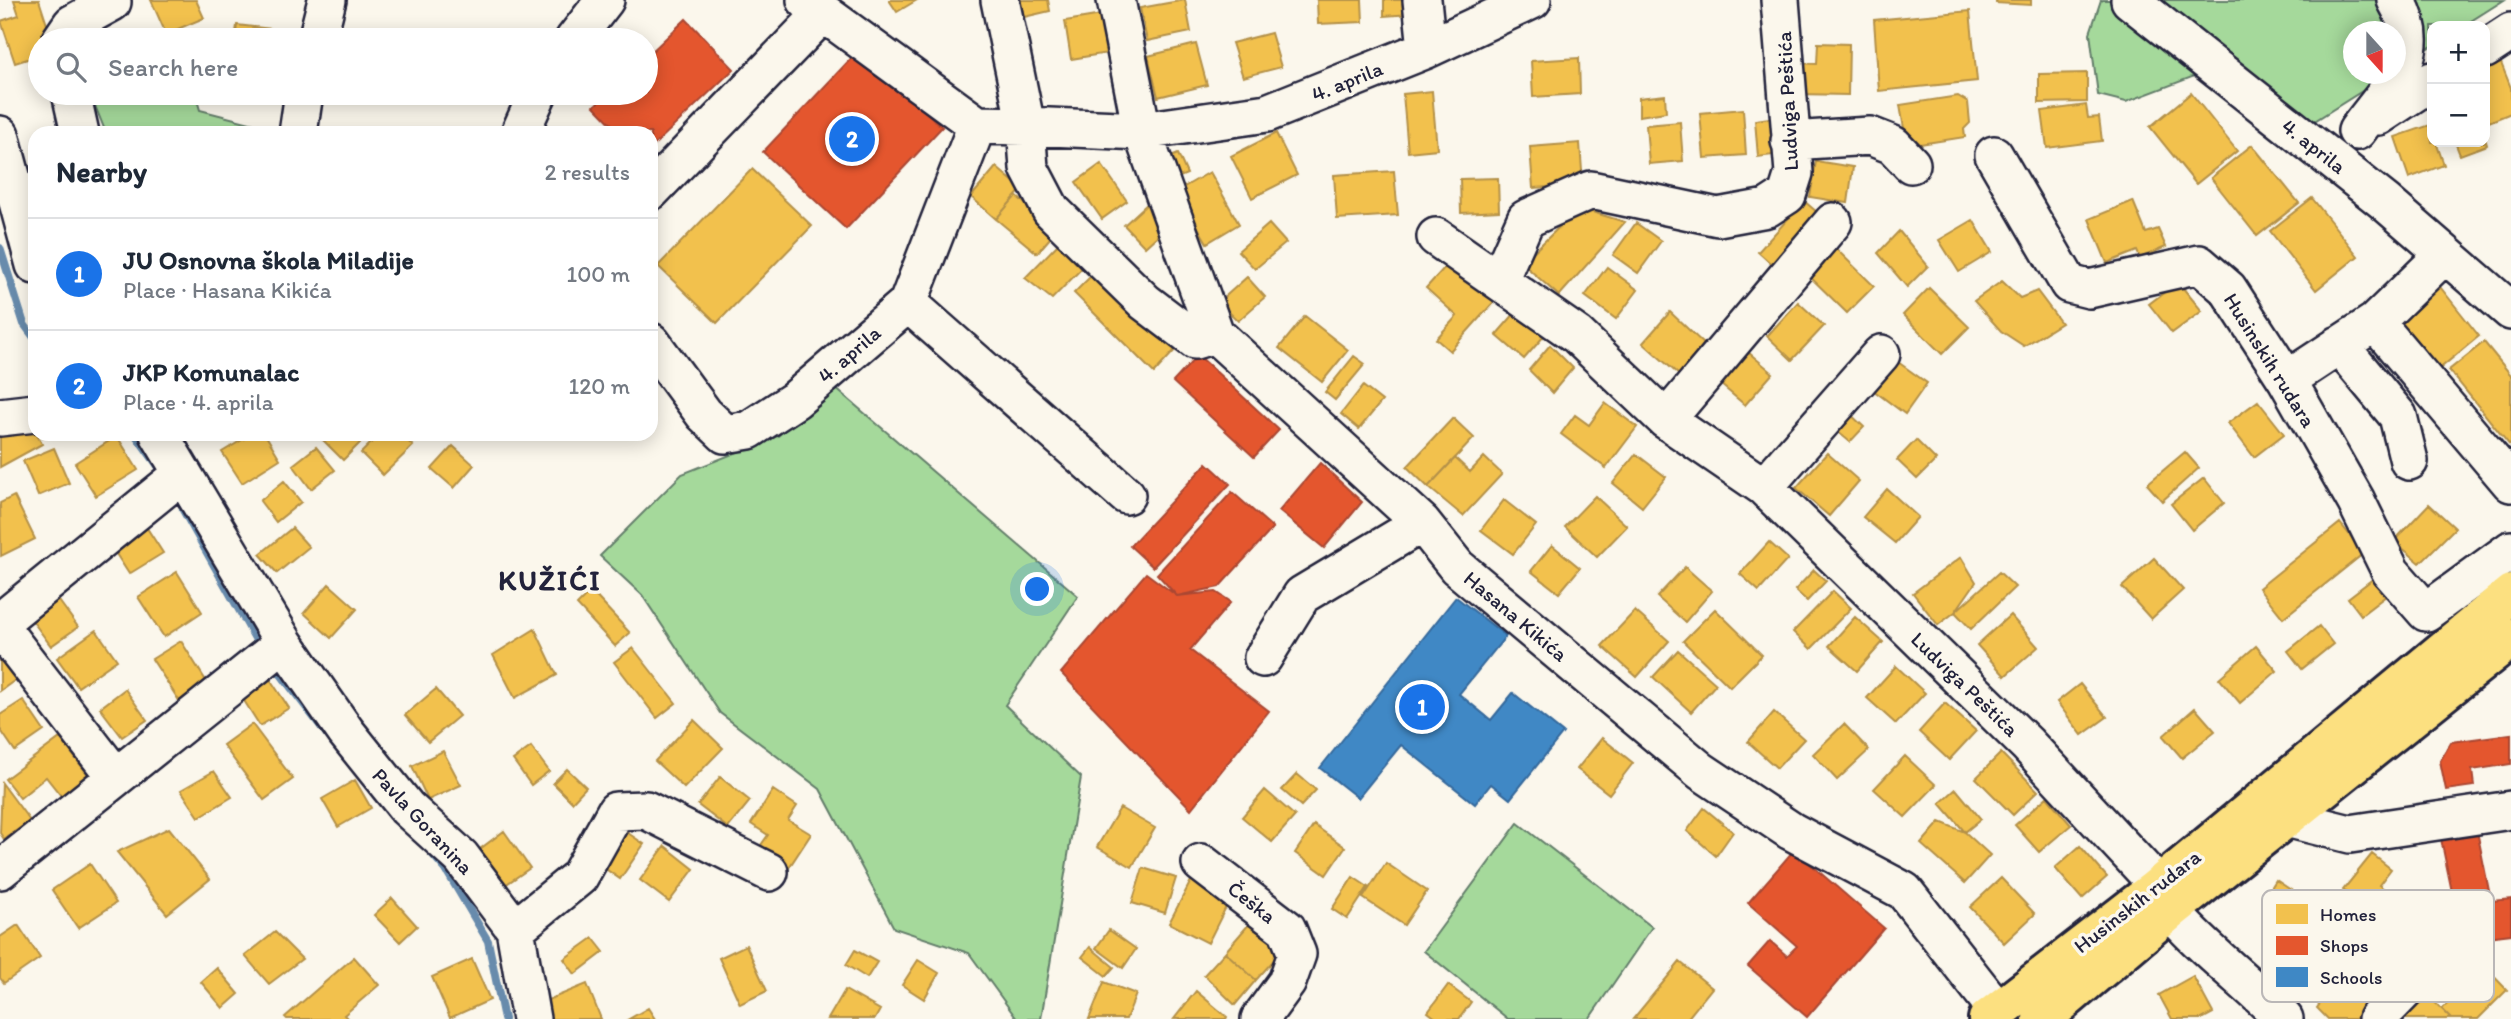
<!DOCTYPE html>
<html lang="en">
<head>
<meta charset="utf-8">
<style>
  body { margin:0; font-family:Itim,sans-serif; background:#f6f6f7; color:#1f2937 }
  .controls { position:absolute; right:21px; top:21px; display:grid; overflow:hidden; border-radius:14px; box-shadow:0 4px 18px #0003 }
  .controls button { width:63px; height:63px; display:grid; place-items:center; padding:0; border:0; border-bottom:2px solid #e0e1e3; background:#fff; color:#1f2937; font:35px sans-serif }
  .compass { position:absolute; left:2343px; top:21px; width:63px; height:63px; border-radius:50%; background:#fff; box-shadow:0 4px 18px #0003; rotate:159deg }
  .you { position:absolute; left:1038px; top:590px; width:24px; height:24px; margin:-18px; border:5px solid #fff; border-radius:50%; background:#1a73e8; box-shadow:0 0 0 10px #1a73e833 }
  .badge { display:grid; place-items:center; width:46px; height:46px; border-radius:50%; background:#1a73e8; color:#fff; font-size:23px; font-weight:700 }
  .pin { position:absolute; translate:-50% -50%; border:4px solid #fff; box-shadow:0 2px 7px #0006 }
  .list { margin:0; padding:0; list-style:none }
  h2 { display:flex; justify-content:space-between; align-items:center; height:91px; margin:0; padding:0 28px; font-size:30px }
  h2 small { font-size:23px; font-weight:400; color:#747a83 }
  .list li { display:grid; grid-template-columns:46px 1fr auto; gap:21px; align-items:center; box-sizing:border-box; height:112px; padding:0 28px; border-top:2px solid #e0e1e3 }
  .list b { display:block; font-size:26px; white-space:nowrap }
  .list p { margin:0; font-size:23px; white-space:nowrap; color:#747a83 }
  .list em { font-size:23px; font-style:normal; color:#747a83 }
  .icon { flex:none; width:38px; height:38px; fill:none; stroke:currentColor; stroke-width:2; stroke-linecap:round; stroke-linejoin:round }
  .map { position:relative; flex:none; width:2511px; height:1019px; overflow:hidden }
  .search { position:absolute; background:#fff; box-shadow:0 4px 18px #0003; left:28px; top:28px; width:630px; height:77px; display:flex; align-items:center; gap:18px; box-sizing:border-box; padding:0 24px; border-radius:38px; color:#747a83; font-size:26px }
  .panel { position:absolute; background:#fff; box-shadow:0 4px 18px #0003; left:28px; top:126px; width:630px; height:315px; border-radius:21px }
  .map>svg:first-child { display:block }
</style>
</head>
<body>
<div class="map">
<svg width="2511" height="1019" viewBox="0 0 2511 1019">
  <rect width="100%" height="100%" fill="#fbf7ec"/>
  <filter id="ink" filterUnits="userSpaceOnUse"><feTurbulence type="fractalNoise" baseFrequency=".0143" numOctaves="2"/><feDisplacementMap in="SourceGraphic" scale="14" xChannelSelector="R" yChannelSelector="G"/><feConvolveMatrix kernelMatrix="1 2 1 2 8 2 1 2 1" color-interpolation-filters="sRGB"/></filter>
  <g filter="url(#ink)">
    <path fill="#a5d99b" stroke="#647e6b" stroke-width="2" d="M2101,0h403l-41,26h-31v20l-36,23v-37h-42v42h35l-92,58 -92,-60 -79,30 -28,-7 -8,-62z
      M90,93h105l5,17 54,14v9h-148z
      M834,387l244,209 -73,109 76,72 -40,242h-24l-48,-66 -75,-25 -74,-139 -100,-76 -78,-118 -42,-39 82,-82 96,-38z
      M1518,823l134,104 -63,92h-81l-84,-68z"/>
    <path fill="#f2c14e" stroke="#b49148" stroke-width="2" d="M14,0h25l13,40h-12v15l-25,8 -14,-42 18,-6z
      M151,0h45l8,18 -38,16z
      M889,0h28l-20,12z
      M1020,0h28l2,11 -26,6z
      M1185,0l6,32 -44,9 -7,-33z
      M1317,0h45l1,22 -45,2z
      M1384,0h26l1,14 -27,2z
      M1996,0h35v5l-35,-2z
      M1970,11l7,70 -98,10 -5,-71z
      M1102,15l6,38 -37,6 -6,-38z
      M237,25l51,6 -1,9h-52z
      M1271,33l10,34 -38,10 -11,-34z
      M1818,43l31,1 -1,51 -52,-1 1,-31 20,1z
      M1196,44l11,41 -49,12 -10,-41z
      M1579,58l1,36 -47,3 -2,-36z
      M2501,63l10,25v25l-22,9 -4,-11v-41z
      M2087,73v29l-48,1v-29z
      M1432,91l5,58 -29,3 -5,-58z
      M2191,93l46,58 -41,33 -46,-57z
      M1665,95l1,17 -27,4v-18z
      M1958,96l10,6 2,21 -6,6 1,8 -58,9 -7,-41z
      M2086,105l2,13 11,-1 3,24 -55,7 -5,-37z
      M1743,109l3,46 -42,3 -4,-45z
      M1770,118l4,37 -16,2 -3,-37z
      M1680,122l3,39 -34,3 -3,-39z
      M2430,125l2,17h4l8,23 -35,13 -14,-41z
      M1276,133l21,42 -45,23 -21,-42z
      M2485,138l2,7 -27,10 -5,-13h30z
      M1580,143l3,42 -50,3 -3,-41z
      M2252,145l47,58 -42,33 -46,-58z
      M1178,154l9,20 -12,5 -9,-20z
      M1816,161l37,6 -5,36 -38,-6z
      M1101,164l26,37 -25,18 -26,-37z
      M996,167l26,22 -26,30 -25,-22z
      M752,169l60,57 -95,97 -59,-57z
      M1394,171l4,44 -61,4 -3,-44z
      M1210,172l29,52 -32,19 -30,-52z
      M1498,178l1,33 -38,2 -1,-34z
      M1016,196l41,34 -20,23 -41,-34z
      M2312,198l46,58 -42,34 -46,-59z
      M1804,201l20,17 -47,51 -19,-17z
      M2133,201l13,32 12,-4 8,18 -26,11 -3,-7 -30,12 -18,-44z
      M1147,204l20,23 -22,20 -21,-22z
      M1579,208l46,14 -66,74 -37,-33z
      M1973,220l19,32 -33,20 -20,-32z
      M1636,223l25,18 -23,32 -25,-18z
      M1269,224l17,19 -31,26 -17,-18z
      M1899,231l29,35 -21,21 -29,-34z
      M1060,242l25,23 -33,34 -27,-21z
      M1830,243l44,43 -27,27 -44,-43z
      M1456,255l44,40 -50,56 -14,-12 21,-23 -31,-28z
      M1607,267l31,23 -22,29 -31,-23z
      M1098,269l79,79 -23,25 -80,-80z
      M1247,277l18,20 -27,24 -19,-19z
      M2433,278l46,58 -41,34 -47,-58z
      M2002,281l18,17 17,-7 24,32 -37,23 -23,-15 -27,-30z
      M2178,282l24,29 -30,22 -23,-29z
      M1929,288l40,39 -27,27 -39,-39z
      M1798,302l26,24 -32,34 -25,-24z
      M1516,312l28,24 -20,23 -28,-24z
      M1670,312l34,32 -25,31 -36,-32z
      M1305,316l43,34 -26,32 -43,-34z
      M2484,342l27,33v72l-62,-77z
      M1550,345l23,23 -21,25 -23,-23z
      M1742,347l31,26 -28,32 -31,-26z
      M1354,356l11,8 -30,36 -10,-8z
      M1891,357l36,26 -22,31 -36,-27z
      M1363,386l19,15 -23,28 -18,-15z
      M2258,401l26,33 -30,23 -26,-34z
      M1605,403l32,24 -31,41 -45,-34 14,-19 14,10z
      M1847,411l17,16 -14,15 -18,-15z
      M1453,418l21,20 -46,49 -21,-20z
      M32,425l10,19 -42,23v-34z
      M252,434h13l15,25 -38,24 -20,-31z
      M326,434h43l-26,26 -22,-22z
      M380,434h21l12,12 -30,29 -22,-22z
      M117,436l21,34 -42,26 -21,-33z
      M1916,440l20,20 -19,19 -20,-19z
      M453,446l21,19 -20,23 -22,-19z
      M316,447l19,23 -24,19 -18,-24z
      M54,448l15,35 -31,13 -15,-35z
      M2185,452l14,16 -37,33 -15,-17z
      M1827,453l32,28 -30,35 -33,-28z
      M1636,454l30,23 -24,30 -29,-24z
      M1484,457l18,17 -39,42 -35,-29 27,-29 15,14z
      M2204,478l20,25 -32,27 -21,-26z
      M284,481l17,21 -25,20 -16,-21z
      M1887,489l31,28 -23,26 -32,-26z
      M14,496l21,43 -34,17 -1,-53z
      M1595,496l32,30 -30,31 -32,-30z
      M1504,500l32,25 -23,29 -32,-24z
      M2429,504l26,24 -35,35 -26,-22z
      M2340,523l24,30 -81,65 -24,-30z
      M145,525l18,28 -34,21 -18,-28z
      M292,528l17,19 -32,26 -17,-19z
      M1769,542l19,17 -29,32 -19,-17z
      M1552,545l28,23 -21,25 -28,-22z
      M1961,557l15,25 -21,30 -17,13 -25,-32z
      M2154,558l29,32 -32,29 -29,-32z
      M1685,567l27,24 -27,31 -28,-25z
      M1814,570l12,11 -19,20 -12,-11z
      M177,572l25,40 -38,25 -26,-40z
      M1999,572l16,15 -44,42 -16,-17z
      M2378,575l13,17 -30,23 -13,-17z
      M329,584l28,25 -26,29 -27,-25z
      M591,591l39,42 -15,13 -38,-41z
      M1833,591l18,17 -40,41 -18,-17z
      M57,598l21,29 -27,19 -20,-27z
      M1715,609l47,46 -32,32 -47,-46z
      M1635,611l34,30 -32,36 -35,-31z
      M2010,615l28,32 -33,29 -28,-31z
      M1855,617l28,25 -26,29 -28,-25z
      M2319,626l14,18 -31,25 -14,-18z
      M535,629l22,46 -42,23 -22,-43z
      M96,630l21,30 -39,27 -21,-29z
      M181,641l27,43 -28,18 -28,-43z
      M2256,646l21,25 -37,32 -21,-25z
      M633,648l43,55 -19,15 -43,-56z
      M1678,650l38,34 -25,28 -38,-35z
      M0,652l18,26 -18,13z
      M1896,666l29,27 -29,31 -29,-26z
      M266,673l23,35 -29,18 -22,-35z
      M2080,684l27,33 -25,18 -25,-33z
      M125,689l22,31 -25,17 -22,-29z
      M436,689l23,27 -31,26 -23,-27z
      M23,700l21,31 -29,20 -15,-22v-14z
      M1945,703l31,28 -27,29 -30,-28z
      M2195,708l20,23 -33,27 -19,-22z
      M1774,712l30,27 -27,29 -29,-26z
      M694,720l29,28 -39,40 -29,-27z
      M252,724l41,55 -29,21 -41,-55z
      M1844,724l25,26 -32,30 -24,-26z
      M60,738l29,38 -27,21 -16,-20 -26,21 -15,-19z
      M1602,738l31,25 -24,31 -32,-25z
      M531,747l18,24 -18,14 -18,-25z
      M443,751l18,34 -33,15 -16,-34z
      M2001,753l37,38 -25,24 -37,-37z
      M1905,756l31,29 -31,32 -31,-28z
      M567,769l19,18 -14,15 -19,-19z
      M214,771l18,26 -33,20 -18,-27z
      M1297,774l19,16 -15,16 -19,-16z
      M720,777l30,24 -22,27 -30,-23z
      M355,780l16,28 -33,19 -16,-28z
      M2,783l28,38 -26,18 -4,-6z
      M1956,789l25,30 -16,13 -25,-29z
      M773,790l24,16 -9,14 23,14 -27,41 -30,-20 14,-20 -17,-11z
      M1265,790l30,26 -23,26 -30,-25z
      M2047,797l24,28 -32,27 -24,-27z
      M1120,808l35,20 -23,39 -35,-20z
      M1704,808l29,24 -17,24 -29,-25z
      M1940,822l25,10 25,23 -25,28 -44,-39z
      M1314,825l31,22 -19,28 -31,-22z
      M169,828l41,51 -43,35 -50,-62z
      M622,829l22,15 -24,35 -23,-16z
      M504,831l26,37 -25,17 -25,-36z
      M665,846l29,23 -25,33 -29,-22z
      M2080,846l27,31 -25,22 -27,-31z
      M2372,854l19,15 -12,16 18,14 -16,20 -38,-29z
      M1386,863l41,28 -23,34 -41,-27z
      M90,864l26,39 -38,25 -26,-38z
      M1143,868l33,10 -11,35 -33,-10z
      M1193,877l38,20 -23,46 -39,-20z
      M1353,877l15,10 -21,32 -15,-10z
      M2001,878l34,36 -31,29 -34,-36z
      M2276,880l18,12 -11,15 -17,-11z
      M392,898l25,28 -17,16 -26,-27z
      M2355,910l41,23 38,11 -79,75h-27l-11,-11 33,-45 -20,-18 12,-21z
      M1250,923l32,28 -26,29 -31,-28z
      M18,925l22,33 -36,25 -4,-5v-41z
      M1109,930l27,19 -13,19 -27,-20z
      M275,932l27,27 -33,25 -24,-28z
      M593,938l11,14 -29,22 -11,-15z
      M746,945l21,46 -27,13 -21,-46z
      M1090,947l24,20 -8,9 -24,-19z
      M855,950l22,12 -10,16 -21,-13z
      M1225,952l31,28 -21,25 -31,-30z
      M354,957l25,28 -35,30 4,4h-61l-2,-2z
      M472,959l18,41 -40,18 -18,-41z
      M918,960l21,13 -15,26 -22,-14z
      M1680,962l32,26 -25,31h-54z
      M2485,967l22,23 -29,29h-26l-10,-10z
      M217,968l22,26 -16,14 -22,-26z
      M2193,976l20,37 -11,6h-30l-13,-24z
      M1104,982l32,12 -10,25h-37z
      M587,984l14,35h-57l-6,-15z
      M1448,985l23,17 -12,17h-22l-9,-7z
      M2421,989l31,30h-60z
      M845,990l35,20 -5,9h-47z
      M1196,991l31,26 -1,2h-52z
      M648,1008l7,11h-26z"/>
    <path fill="#e4572e" stroke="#aa4732" stroke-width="2" d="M686,19l48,50 -83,79v-15h-31l-26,-27 14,-13h38v-36z
      M859,50l83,77 -96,102 -83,-77z
      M1198,355l81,75 -25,27 -81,-75z
      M1207,463l23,21 -77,83 -23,-21z
      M1320,463l42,39 -38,46 -45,-37z
      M1232,492l41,36 -54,59 -42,9 -20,-22z
      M1146,573l31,23 39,-4 15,10 -41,48 79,61 -78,98 -130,-136z
      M2511,734v30l-39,6 2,16 -28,4 -6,-29 11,-19z
      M2477,831l14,70 20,-2v35l-49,6 -21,-101z
      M1794,850l90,78 -77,89 -59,-51 22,-25 17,15 10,-10 -49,-43z"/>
    <path fill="#3f88c5" stroke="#36699c" stroke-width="2" d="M1456,597l50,39 -47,58 32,26 22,-27 50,40 -53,66 -19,-15 -16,20 -74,-59 -43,53 -38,-30z"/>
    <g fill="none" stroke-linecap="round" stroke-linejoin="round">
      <path stroke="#688bac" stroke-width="8" d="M0,248l24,76 11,15
        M135,434l23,32
        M183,510l78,139
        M273,664l56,73
        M433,855l13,15 42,71 16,78"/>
      <defs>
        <path id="minor" d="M806,0l171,125 49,1 3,42 22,42 94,92 50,38 20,-6
          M1000,0l26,126 116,5 125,-18 160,-64 105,-49
          M1116,0l26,131 73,203 207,189 35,44 244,204 90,60 113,60 83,106 13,11
          M1422,0l5,49
          M2130,0l255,202 126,109
          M61,40l11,-16 40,-22
          M317,40l10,-40
          M574,40l31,-40
          M2485,49l26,-17
          M71,93l9,40
          M2379,116l53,-35
          M2357,131c31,-43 72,-76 39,-131
          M298,133l6,-40
          M520,133l18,-40
          M0,135l35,130
          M1790,141l80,-5 23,9 18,19
          M1994,155l75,129 20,5 110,-25 29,25 59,91 69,121 35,71 35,40 85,-62
          M651,191l172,-178
          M1436,237l141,98 89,85 98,67 263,257 119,128c19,50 99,106 138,147
          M1499,280l27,-61 65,-29 127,27 49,-9 20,-13 7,-22 -14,-173
          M908,303l218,192
          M2375,322l136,161
          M651,342l53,72 21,20 24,-4 46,-30 113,-97 69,-178
          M2339,345l59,71 11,45
          M2287,380l88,-58 70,-68
          M0,417l35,-4
          M1666,420l167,-198
          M159,434l125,209 62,89 61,76 54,49 54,72 16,90
          M1764,487l117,-133
          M0,622l181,-147
          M0,627l115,149
          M1263,658l39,-63 120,-72
          M2286,818l64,16 161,-24
          M1201,863l86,66 10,25 -10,28 -27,37
          M0,870l284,-227
          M515,929l64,-52 37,-66 30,-1 123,62
          M2377,1019l39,-40"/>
        <path id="major" d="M1988,1019l165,-128 358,-297
          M2042,1019l129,-109 340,-272"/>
      </defs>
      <use href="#minor" stroke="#22223b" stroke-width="42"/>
      <use href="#major" stroke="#22223b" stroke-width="44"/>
      <use href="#minor" stroke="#fbf7ec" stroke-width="37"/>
      <use href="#major" stroke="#fce080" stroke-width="38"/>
    </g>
  </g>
  <g text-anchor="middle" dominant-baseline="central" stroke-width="7" stroke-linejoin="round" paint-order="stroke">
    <g font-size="21" fill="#22223b" stroke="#fbf7ec">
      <text transform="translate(1347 81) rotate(-22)">4. aprila</text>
      <text transform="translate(1787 101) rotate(-93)">Ludviga Peštića</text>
      <text transform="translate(2314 146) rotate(38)">4. aprila</text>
      <text transform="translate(849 354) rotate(-41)">4. aprila</text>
      <text transform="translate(2270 360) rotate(58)">Husinskih rudara</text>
      <text transform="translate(1516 616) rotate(40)">Hasana Kikića</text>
      <text transform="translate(1965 684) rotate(44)">Ludviga Peštića</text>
      <text transform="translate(423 821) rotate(47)">Pavla Goranina</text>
      <text transform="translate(2137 901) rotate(-38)">Husinskih rudara</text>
      <text transform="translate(1252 902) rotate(38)">Češka</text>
    </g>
    <g font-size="28" font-weight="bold" letter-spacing="2" fill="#22223b" stroke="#fbf7ec">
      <text x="550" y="580">KUŽIĆI</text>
    </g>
  </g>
  <rect x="2262" y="890" width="232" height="112" rx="10" fill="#fbf7ec" stroke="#bab7b7" stroke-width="2"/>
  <rect x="2276" y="904" width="32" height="20" fill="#f2c14e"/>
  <rect x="2276" y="936" width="32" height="19" fill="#e4572e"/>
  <rect x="2276" y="967" width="32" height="20" fill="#3f88c5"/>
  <g font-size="19" fill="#22223b">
    <text x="2320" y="921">Homes</text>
    <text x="2320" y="952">Shops</text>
    <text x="2320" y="984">Schools</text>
  </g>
</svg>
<div class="controls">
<button>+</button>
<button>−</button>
</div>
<svg class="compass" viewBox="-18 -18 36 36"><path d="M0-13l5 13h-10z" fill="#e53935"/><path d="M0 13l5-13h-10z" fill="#747a83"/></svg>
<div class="you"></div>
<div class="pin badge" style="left:1422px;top:707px">1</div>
<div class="pin badge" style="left:852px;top:139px">2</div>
<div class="search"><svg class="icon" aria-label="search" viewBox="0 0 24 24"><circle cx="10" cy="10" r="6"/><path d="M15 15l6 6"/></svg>Search here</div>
<section class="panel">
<h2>Nearby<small>2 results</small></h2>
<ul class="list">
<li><span class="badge">1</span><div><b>JU Osnovna škola Miladije</b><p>Place · Hasana Kikića</p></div><em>100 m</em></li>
<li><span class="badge">2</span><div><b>JKP Komunalac</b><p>Place · 4. aprila</p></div><em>120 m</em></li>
</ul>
</section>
</div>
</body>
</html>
